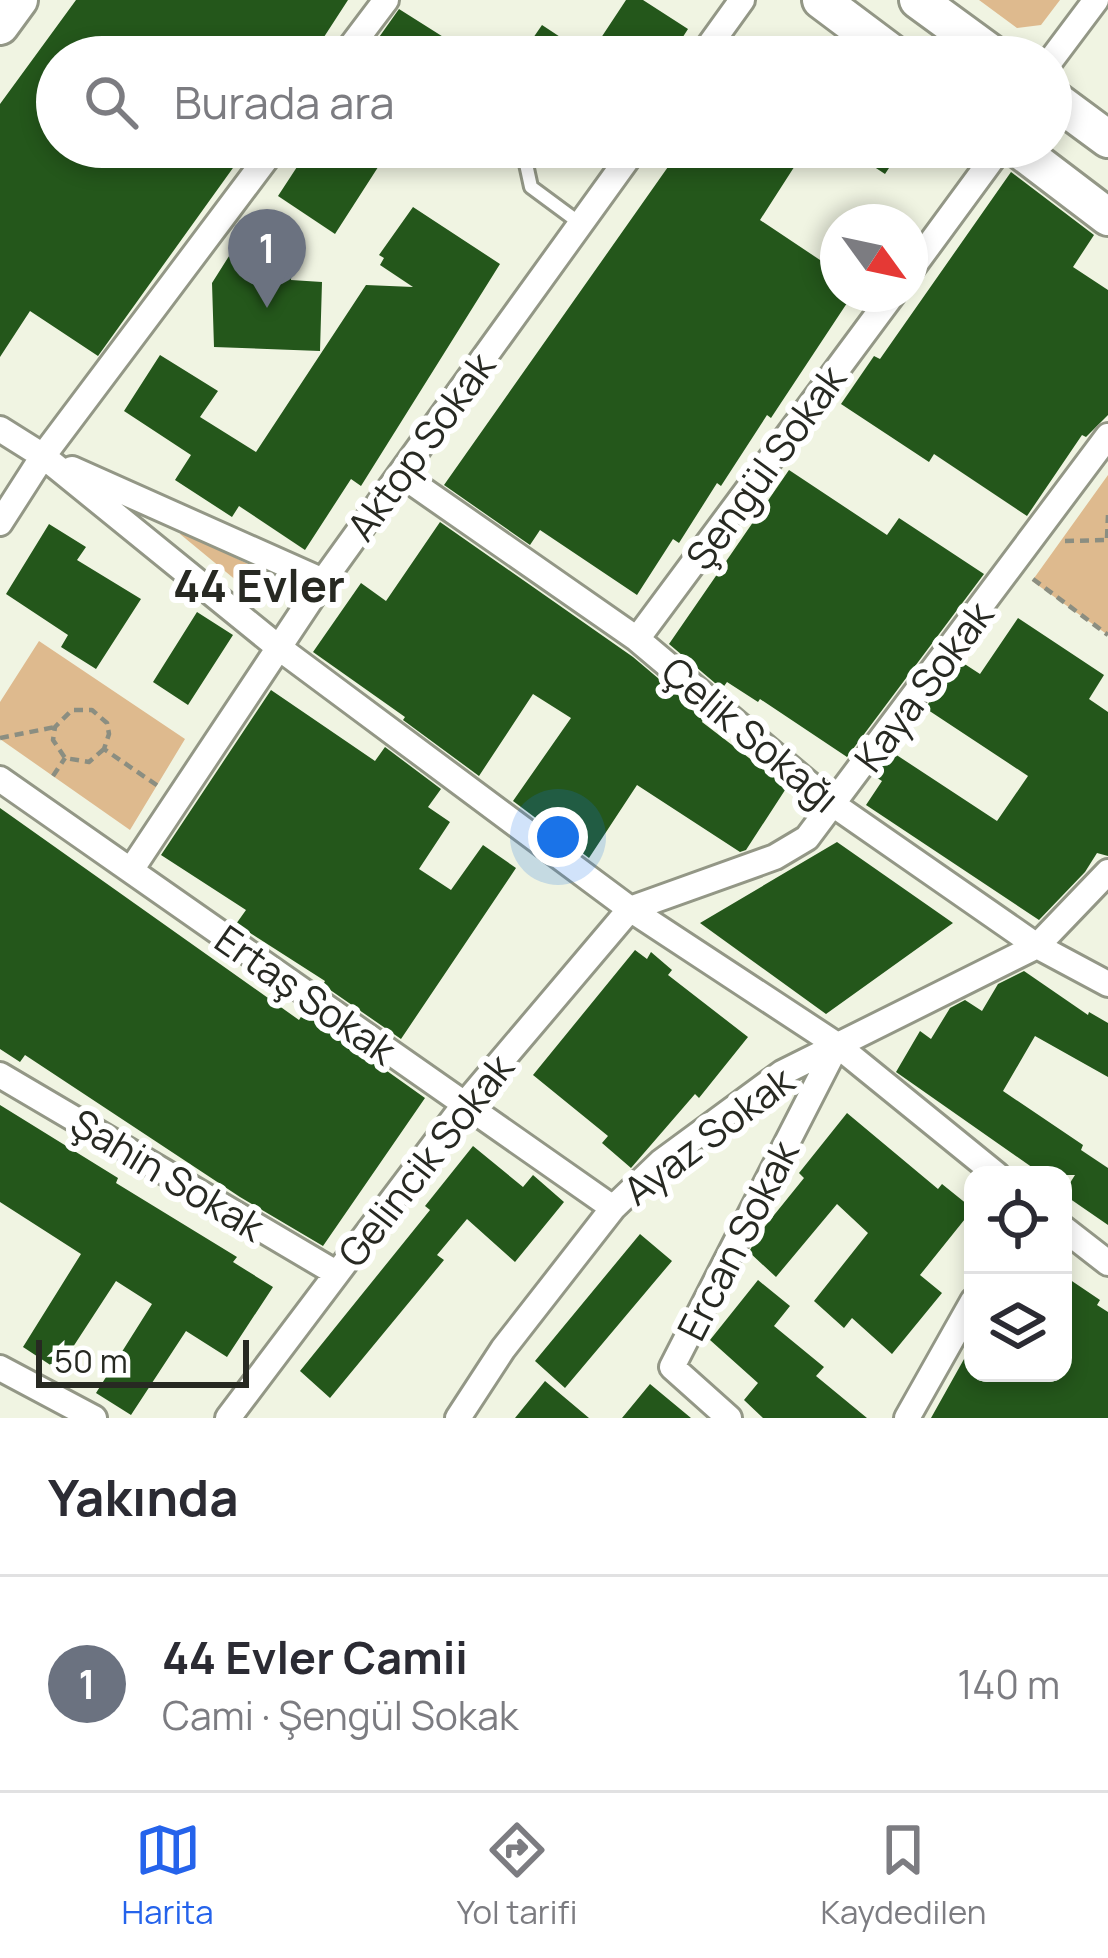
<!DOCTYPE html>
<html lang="tr">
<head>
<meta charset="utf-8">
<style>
  body { margin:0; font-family:Manrope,sans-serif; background:#f7f7f7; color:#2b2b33 }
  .controls { position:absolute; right:36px; bottom:36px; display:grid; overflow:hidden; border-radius:24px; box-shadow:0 6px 18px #0003 }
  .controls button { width:108px; height:108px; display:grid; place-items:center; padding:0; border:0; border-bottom:3px solid #e1e1e2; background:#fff; color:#2b2b33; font:60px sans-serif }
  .compass { position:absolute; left:820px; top:204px; width:108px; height:108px; border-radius:50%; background:#fff; box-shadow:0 6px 18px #0003; rotate:123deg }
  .scale { position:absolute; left:36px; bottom:30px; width:213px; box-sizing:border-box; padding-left:12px; border:6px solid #272922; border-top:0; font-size:33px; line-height:42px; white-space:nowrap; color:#272922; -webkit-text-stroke:9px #fff; paint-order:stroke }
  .you { position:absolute; left:558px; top:837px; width:42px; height:42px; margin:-30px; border:9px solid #fff; border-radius:50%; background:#1a73e8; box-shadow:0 0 0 18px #1a73e833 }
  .badge { display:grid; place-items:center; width:78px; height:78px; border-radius:50%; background:#2563eb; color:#fff; font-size:39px; font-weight:700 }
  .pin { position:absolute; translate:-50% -99px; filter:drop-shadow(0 3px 6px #0008) }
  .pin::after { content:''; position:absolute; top:63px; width:42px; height:36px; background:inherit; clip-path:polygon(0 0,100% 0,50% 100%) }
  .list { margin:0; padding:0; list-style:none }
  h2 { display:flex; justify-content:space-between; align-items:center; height:156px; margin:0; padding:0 48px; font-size:51px }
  h2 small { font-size:39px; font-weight:400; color:#7c7c81 }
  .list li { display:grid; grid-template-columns:78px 1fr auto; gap:36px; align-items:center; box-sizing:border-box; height:216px; padding:0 48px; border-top:3px solid #e1e1e2 }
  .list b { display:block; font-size:45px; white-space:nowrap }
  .list p { margin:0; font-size:39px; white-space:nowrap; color:#7c7c81 }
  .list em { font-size:39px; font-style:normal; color:#7c7c81 }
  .icon { flex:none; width:66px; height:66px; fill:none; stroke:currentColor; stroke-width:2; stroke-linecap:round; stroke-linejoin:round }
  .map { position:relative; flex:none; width:1108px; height:1418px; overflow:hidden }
  .search { position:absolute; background:#fff; box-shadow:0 6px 18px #0003; left:36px; right:36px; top:36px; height:132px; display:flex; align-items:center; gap:30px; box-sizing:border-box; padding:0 42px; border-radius:66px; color:#7c7c81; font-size:45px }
  .sheet { height:372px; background:#fff }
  nav { display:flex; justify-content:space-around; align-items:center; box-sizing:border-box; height:168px; border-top:3px solid #e1e1e2; background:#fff; font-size:33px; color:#7c7c81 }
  nav a { display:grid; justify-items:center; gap:6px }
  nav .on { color:#2563eb }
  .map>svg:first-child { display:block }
</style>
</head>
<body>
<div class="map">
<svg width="1108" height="1418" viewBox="0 0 1108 1418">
  <rect width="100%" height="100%" fill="#f0f4e2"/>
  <path fill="#deba8e" d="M979,0h81l-19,25 -24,3z
    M1108,475v160l-76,-54z
    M182,531l92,46 8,9 -7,16 -14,-1 -81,-67z
    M39,641l146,98 -55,91 -130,-91v-37z"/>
  <path fill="#24571b" d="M76,0h272l-37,57h-254v90h191l-150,209 -68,-45 -30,46v-253z
    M626,0h17l45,29 -18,28h-150l22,-32 47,31z
    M399,9l76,48h-110z
    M310,147h81l-56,87 -57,-38z
    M682,147h125l-47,73 78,52v22h15l-82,124 -4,-3 -46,71 -4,-3 -38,60 -6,-4 -36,56 -97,-65 -10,15 -86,-60z
    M844,147h59l-18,27z
    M1011,172l83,63 -21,32 35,23v125l-22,22 -4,-2 -55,81 -93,-62 -5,8 -88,-58 33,-48 6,3z
    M413,207l87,57 -139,222 -10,-7 -46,71 -66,-44 -7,11 -57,-37 16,-25 -67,-44 36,-56 58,36 -18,26 56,35 110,-167 47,2 -33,-22 4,-7 -5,-3z
    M236,245h58l-3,35 31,2 -2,69 -106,-4 -2,-64z
    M789,470l98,65 12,-17 85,56 -137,183 -87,-58 -2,3 -31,-20 -5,7 -53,-45z
    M440,522l193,135 71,60 -2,5 85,65 -41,63 -6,2 -103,-67 -48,73 -76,-57 58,-83 -38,-24 -54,82 -76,-56 2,-3 -92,-65 48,-69 25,18z
    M49,524l37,23 -9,13 64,39 -45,70 -35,-22 7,-12 -62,-41z
    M197,612l36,23 -45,70 -35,-23z
    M1018,618l86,57 -15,24 19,13v144l-11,-3 -12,19 -46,48 -173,-115 16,-24 -8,-5 18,-24 105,69 31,-45 -103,-68 35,-47 20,13z
    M271,690l104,71 10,-14 56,42 -13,18 22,15 -31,47 32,21 32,-45 33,23 -115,171 -78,-54 2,-4 -89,-57 10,-14 -85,-55z
    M0,808l299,212 5,-8 121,86 -102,148 -83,-49 -215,-142 -5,7 -20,-13z
    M837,842l116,81 -127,91 -126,-91z
    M635,950l12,9 4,-7 21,18 -4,5 80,62 -49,61 -4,-4 -64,74 -29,-25 6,-7 -75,-61z
    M1024,971l64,44 1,-3 19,11v54l-73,-41 -32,55 80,54 -2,5 27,18v57l-45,-31 12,-19h-32l-147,-103 24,-41 11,8 19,-31 15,-8 17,11 16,-27z
    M0,1105l118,73 -2,5 121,74 -4,5 40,25 -46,70 -41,-26 -55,84 -35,-22 56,-89 -36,-23 -58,89 -35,-23 58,-93 -81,-52z
    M847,1113l91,76 4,-5 31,25 -53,66 22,18 -50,61 -40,-36 -8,10 -30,-27 54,-68 -31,-29 -61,73 -27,-25 9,-17 46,-57 -5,-5z
    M473,1146l50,41 10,-12 31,27 -49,60 -48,-43 -30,36 7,5 -114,138 -30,-27 130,-161 -5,-4z
    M640,1234l32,27 -107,127 -30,-27z
    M1063,1275l37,25 -3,5 11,7v106h-177l42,-75v30h90z
    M758,1280l32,26 -16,20 50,41 -8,9 51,42h-104l-19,-18 14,-17 -48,-43z
    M545,1381l44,37h-74z
    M650,1384l41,34h-69z"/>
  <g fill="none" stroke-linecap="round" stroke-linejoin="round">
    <defs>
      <path id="lane" d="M535,147l-9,17 5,23 50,37"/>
      <path id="street" d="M343,57l43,-57
        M701,57l41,-57
        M1051,60l45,-60
        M910,271l91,-124
        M0,429l43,27 235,191 352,262 207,136 160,130
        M72,469l251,112
        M400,474l237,165 197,166 203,141 71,38
        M0,523l43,-67 232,-309
        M637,639l256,-345
        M0,779l613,429
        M131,870l192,-289 313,-434
        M630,909l145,-52 32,-19 301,-402
        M0,1075l336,198
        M1063,1228l45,35
        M0,1368l94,50
        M228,1418l236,-313 166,-196
        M458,1418l45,-69 110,-141 48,-46 121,-89 255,-127 71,-74
        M729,1418l-57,-51 165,-322
        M907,1418l66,-117"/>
      <path id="secondary" d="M821,0l76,57
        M918,0l78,57
        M0,26l19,-26
        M1051,97l57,42
        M1016,147l92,70"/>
    </defs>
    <use href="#lane" stroke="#939786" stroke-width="18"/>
    <use href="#street" stroke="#939786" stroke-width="30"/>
    <use href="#secondary" stroke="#939786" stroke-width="42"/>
    <path stroke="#8b8e81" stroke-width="4.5" stroke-dasharray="9 6" stroke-linecap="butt" d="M1107,538l1,-23
      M1065,541l42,-1
      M1033,579l75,56
      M0,738l55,-11
      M104,749l-15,13 -24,-4 -12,-18 2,-13 17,-17h20l15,13 2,11 -5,15 54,37
      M53,776l12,-18"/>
    <use href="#lane" stroke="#fff" stroke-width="12"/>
    <use href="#street" stroke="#fff" stroke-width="24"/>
    <use href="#secondary" stroke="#fff" stroke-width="36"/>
  </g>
  <g text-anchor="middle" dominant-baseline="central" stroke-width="12" stroke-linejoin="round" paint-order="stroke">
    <g font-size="39" fill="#272922" stroke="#fff">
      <text transform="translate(420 446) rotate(-54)">Aktop Sokak</text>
      <text transform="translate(765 467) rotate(-54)">Şengül Sokak</text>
      <text transform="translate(923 686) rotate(-53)">Kaya Sokak</text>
      <text transform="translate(751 734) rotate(40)">Çelik Sokağı</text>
      <text transform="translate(306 994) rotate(35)">Ertaş Sokak</text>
      <text transform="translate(708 1135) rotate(-37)">Ayaz Sokak</text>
      <text transform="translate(425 1160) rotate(-52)">Gelincik Sokak</text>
      <text transform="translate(168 1174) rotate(31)">Şahin Sokak</text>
      <text transform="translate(737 1240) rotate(-63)">Ercan Sokak</text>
    </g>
    <g font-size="45" font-weight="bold" fill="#272922" stroke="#fff">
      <text x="259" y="585">44 Evler</text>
    </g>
  </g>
</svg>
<div class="controls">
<button><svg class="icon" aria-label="locate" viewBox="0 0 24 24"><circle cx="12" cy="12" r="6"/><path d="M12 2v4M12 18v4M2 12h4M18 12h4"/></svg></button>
<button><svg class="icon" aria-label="layers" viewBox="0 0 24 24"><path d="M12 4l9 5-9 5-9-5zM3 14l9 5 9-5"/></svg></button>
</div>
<svg class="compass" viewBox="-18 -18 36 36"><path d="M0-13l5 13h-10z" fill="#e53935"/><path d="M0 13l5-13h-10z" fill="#7c7c81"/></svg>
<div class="scale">50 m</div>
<div class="you"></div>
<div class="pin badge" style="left:267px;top:308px;background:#6b7280">1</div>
<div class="search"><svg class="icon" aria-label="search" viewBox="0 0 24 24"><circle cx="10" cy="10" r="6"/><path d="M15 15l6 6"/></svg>Burada ara</div>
</div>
<section class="sheet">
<h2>Yakında<small></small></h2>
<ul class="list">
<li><span class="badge" style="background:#6b7280">1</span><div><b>44 Evler Camii</b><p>Cami · Şengül Sokak</p></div><em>140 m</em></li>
</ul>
</section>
<nav>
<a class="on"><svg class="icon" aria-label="map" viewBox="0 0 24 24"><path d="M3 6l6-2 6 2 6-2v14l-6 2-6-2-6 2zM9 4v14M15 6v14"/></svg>Harita</a>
<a><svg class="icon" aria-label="directions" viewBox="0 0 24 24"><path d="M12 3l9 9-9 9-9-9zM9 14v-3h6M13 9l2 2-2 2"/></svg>Yol tarifi</a>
<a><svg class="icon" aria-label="saved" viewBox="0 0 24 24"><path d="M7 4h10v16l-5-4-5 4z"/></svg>Kaydedilen</a>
</nav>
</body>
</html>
